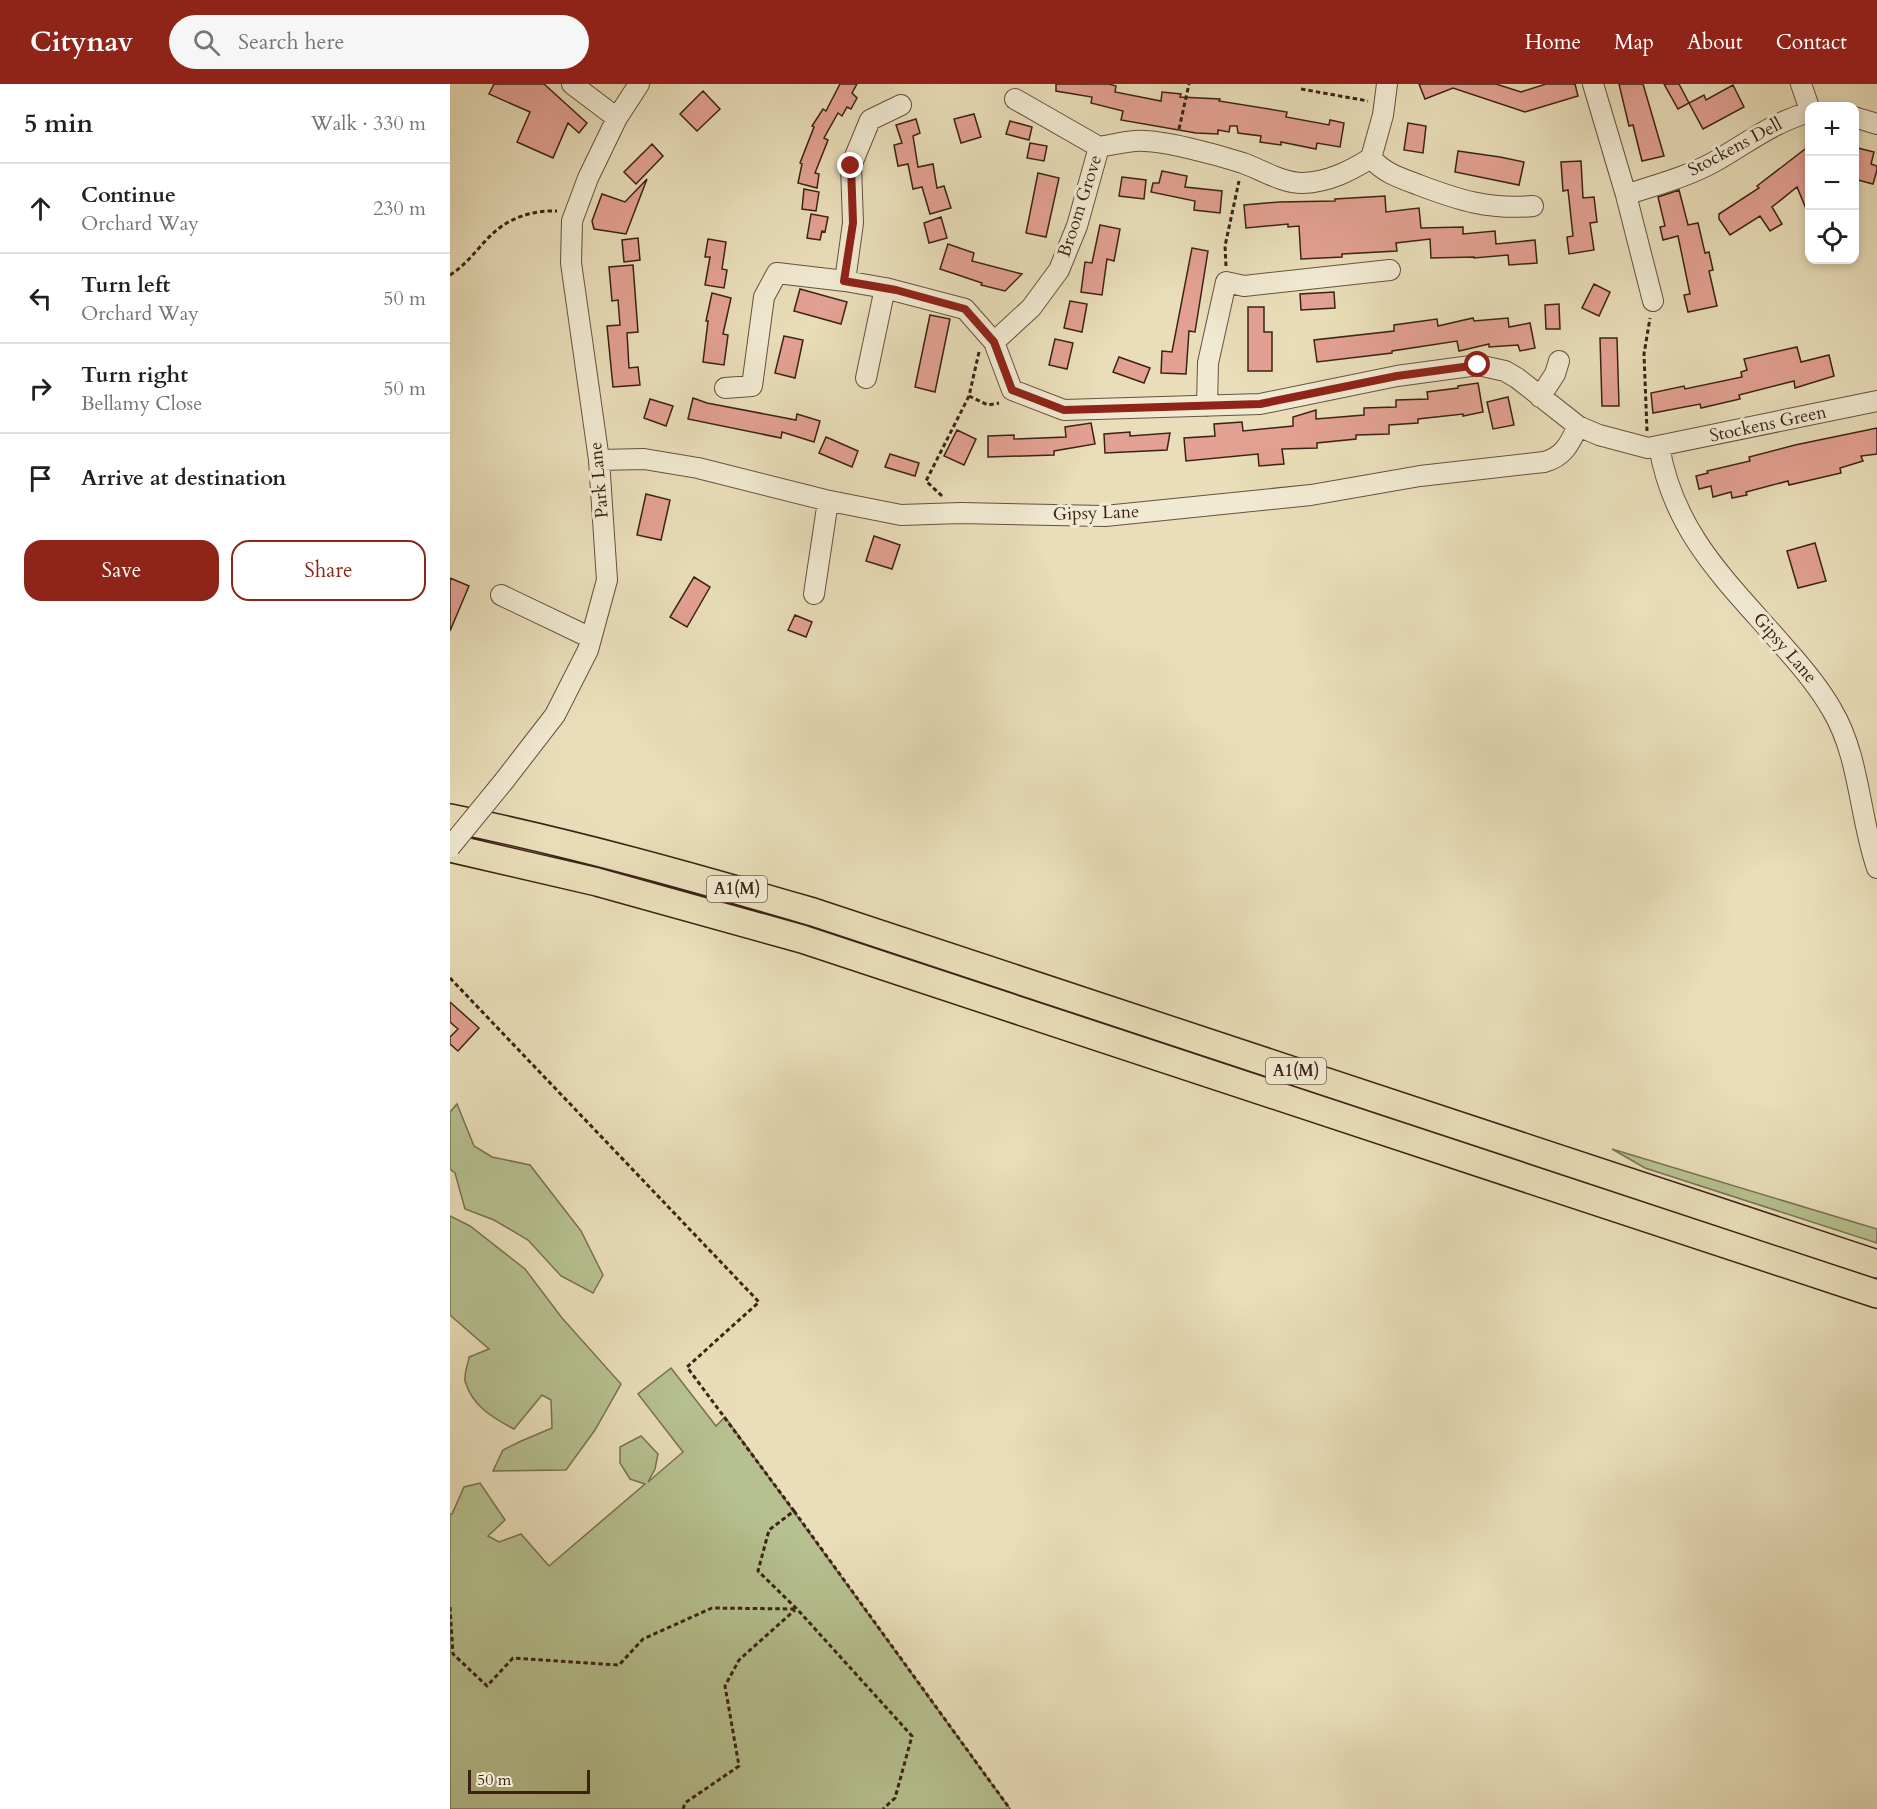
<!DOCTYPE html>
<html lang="en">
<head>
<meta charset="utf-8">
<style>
  body { margin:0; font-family:Cardo,serif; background:#f6f6f6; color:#202124 }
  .controls { position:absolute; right:18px; top:18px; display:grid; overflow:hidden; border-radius:12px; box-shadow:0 3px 9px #0003 }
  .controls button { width:54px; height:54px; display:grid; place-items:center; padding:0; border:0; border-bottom:2px solid #e0e0e0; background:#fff; color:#202124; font:30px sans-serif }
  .scale { position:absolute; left:18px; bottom:15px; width:122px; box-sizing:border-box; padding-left:6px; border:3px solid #3c2216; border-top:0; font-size:16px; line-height:21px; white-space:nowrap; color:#3c2216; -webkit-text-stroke:4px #f1ead2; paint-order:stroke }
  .stop { position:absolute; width:18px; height:18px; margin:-14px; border:4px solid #8f2418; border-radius:50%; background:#fff }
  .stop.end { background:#8f2418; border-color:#fff; box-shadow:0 2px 6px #0008 }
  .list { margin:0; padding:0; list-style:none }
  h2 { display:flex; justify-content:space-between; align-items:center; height:78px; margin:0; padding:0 24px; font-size:26px }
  h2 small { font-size:20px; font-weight:400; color:#757577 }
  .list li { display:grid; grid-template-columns:39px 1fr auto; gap:18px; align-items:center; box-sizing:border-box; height:90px; padding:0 24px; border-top:2px solid #e0e0e0 }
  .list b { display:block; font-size:22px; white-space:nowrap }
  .list p { margin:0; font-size:20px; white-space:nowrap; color:#757577 }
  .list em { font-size:20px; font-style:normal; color:#757577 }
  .actions { display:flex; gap:12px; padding:18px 24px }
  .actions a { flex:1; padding:14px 0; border:2px solid #8f2418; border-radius:18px; text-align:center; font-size:21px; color:#8f2418 }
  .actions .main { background:#8f2418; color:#fff }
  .icon { flex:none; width:33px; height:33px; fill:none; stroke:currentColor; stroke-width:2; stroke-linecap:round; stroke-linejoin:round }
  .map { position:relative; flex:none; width:1427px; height:1725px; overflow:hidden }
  header { display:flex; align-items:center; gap:36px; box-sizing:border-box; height:84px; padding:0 30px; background:#8f2418; color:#fff }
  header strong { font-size:28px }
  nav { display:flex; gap:33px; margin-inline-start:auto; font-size:21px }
  .search { width:420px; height:54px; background:#f6f6f6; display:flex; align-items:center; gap:15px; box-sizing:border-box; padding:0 21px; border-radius:33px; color:#757577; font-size:22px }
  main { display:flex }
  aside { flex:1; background:#fff }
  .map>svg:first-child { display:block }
</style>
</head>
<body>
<header>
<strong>Citynav</strong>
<div class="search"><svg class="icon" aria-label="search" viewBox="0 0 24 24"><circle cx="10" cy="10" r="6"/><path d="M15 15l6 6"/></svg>Search here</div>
<nav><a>Home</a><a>Map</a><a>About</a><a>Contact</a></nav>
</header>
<main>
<aside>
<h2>5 min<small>Walk · 330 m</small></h2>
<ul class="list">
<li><svg class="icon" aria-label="ahead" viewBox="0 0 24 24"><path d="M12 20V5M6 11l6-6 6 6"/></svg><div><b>Continue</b><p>Orchard Way</p></div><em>230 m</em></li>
<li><svg class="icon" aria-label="left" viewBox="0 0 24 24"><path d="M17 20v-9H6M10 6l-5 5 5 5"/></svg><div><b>Turn left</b><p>Orchard Way</p></div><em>50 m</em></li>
<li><svg class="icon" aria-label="right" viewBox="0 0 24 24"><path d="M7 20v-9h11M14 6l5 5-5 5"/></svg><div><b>Turn right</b><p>Bellamy Close</p></div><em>50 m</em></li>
<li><svg class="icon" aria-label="arrive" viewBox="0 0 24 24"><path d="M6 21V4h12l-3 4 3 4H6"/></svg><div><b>Arrive at destination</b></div></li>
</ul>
<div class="actions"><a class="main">Save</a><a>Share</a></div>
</aside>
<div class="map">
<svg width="1427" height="1725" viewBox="0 0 1427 1725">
  <rect width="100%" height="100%" fill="#e9deb9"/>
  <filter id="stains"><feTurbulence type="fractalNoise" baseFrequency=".00333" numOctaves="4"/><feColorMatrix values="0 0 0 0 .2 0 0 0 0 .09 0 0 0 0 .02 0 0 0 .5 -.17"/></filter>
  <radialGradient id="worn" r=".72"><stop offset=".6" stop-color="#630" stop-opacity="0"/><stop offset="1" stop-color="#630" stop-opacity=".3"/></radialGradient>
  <path fill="#b6c18f" stroke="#797252" stroke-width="1.5" d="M7,1020l17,42 18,11 38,8 51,66 22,44 -10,18 -32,-17 -33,-36 -34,-20 -29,-11 -10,-36 -5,-4v-57z
    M1162,1065l265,80v14l-232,-75z
    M0,1132l20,10 55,43 37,49 59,66 -26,46 -29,40 -73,1 10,-21 16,-8 33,-14 -1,-28 -9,-5 -28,34c-21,-11 -42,-23 -49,-48 -1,-7 3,-17 4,-24l20,-8 -39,-34z
    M221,1284l45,58 9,-9 285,392h-560v-295h2l12,-27 16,-4 25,37 -17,16 11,6 22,-8 28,32 96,-82 -15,-5 -10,-16v-16l21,-11 17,18 -3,15 -7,13 35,-30 -45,-58z"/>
  <path fill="#e3a193" stroke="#3c2216" stroke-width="1.5" d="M44,0h50l43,39 -8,10 -11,-10 -15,35 -36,-16 13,-30 -41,-18z
    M390,0h17l-5,9 5,5 -6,11 -4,-2 -5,9 -4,-3 -14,25 4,2 -13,33 4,1 -2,14 -19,-5 4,-19 -2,-1 14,-36 -2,-1 11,-17 3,2z
    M606,0h53l7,2 -1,6 46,9 1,-9 19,2 -1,3 40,2 -1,2 68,11 -1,5 43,8 1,-5 14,3 -4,24 -23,-4 -1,6 -35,-7v3l-21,-3 1,-6 -23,-3 -1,-7h-7l-1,6 -11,-2v4l-22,-1 -75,-13 2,-9 -32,-8 1,-6 -36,-6z
    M969,0h77l25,8 25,-8h29l3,12 -53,16 -72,-24 -28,11z
    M1169,0h24l21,72 -22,5 -9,-36 -4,1z
    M1214,0h15l10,19 -11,6z
    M1283,1l11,22 -41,22 -14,-26 15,-8 2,5z
    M253,7l17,18 -23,22 -17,-17z
    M524,30l7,23 -20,6 -7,-24z
    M466,35l4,14 -7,3 5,31 15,-3 4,24 7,-2 7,22 -21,6 -8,-27 -9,2 -5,-25 -10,2 -4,-21 8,-2 -6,-18z
    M560,37l22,6 -3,13 -23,-6z
    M958,39l18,3 -3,27 -19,-3z
    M580,59l17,3 -3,15 -17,-3z
    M202,60l11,12 -27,28 -12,-12z
    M1359,62v70l-12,-29 -25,20 10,17 -12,7 -10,-15 -30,19 -11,-16v-5l40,-26 -2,-2z
    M1404,63l20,5 -3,12 6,2v4l-4,14 -19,-5z
    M1008,67l42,6 24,5 -5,23 -64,-13z
    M1131,77l2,37 11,-1 3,25 -7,1 4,27 -25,4 -2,-17 6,-1 -5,-46 -5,1 -2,-29z
    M712,87l25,5 -2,11 37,4 -2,22 -26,-3 1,-9 -44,-9 2,-9h6z
    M588,89l21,5 -13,59 -20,-4z
    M672,93l24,3 -2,19 -25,-3z
    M197,95l-21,55 -32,-5 -2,-8 10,-27 23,8z
    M354,105l15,3 -3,19 -14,-2z
    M1229,106l9,35 10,-2 7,30 4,-1 4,18 -4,1 8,35 -29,6 -4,-17 6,-1 -12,-58 -15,4 -3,-13 5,-1 -7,-29z
    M935,112l1,16 33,-4 2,20 42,-1v7l32,-3 1,13 39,-4 2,23 -28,2 -1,-10 -34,3v-1l-43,1 -1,-19 -34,4 1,8 -55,3v3l-41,2 -2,-33 -11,1v-3l-42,4 -2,-23 35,-3 56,-1v-2z
    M361,130l17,3 -3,15 -3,-1 -2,9 -13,-2z
    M491,133l6,21 -18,5 -5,-20z
    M650,141l20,4 -6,32 -7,-2 -5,36 -21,-3 4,-30 7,1z
    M188,154l2,22 -16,2 -2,-22z
    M258,155l18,3 -4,27 5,1 -3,18 -19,-3 5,-28h-5z
    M498,160l26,9 -2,8 50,13 -17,17 -24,-6 1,-2 -42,-14z
    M742,164l16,3 -13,81 -6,-1 -3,43 -25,-1 1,-22 10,1z
    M183,181l5,67 -11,1 2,35 9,-1 2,18 -27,2 -6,-61 13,-1 -2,-25 -6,1 -3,-34z
    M1144,200l16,8 -11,24 -17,-8z
    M350,205l47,13 -6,22 -47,-13z
    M884,208l1,16 -34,2 -1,-16z
    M262,209l19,5 -8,36 5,1 -4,30 -21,-3 5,-41h-2z
    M620,217l17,3 -5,28 -18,-4z
    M1109,220l1,25h-14l-1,-24z
    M798,223h16v25h8v39h-24z
    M480,231l20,4 -15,73 -20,-5z
    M1023,234l1,3 34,-3 1,9 21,-4 5,25 -15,3 -2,-6 -29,2v-3l-30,7 -2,-10 -65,10v2l-75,9 -3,-22 80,-9v-6l43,-6 1,7z
    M334,252l19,4 -8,38 -20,-5z
    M1150,254h17l2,68h-17z
    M605,255l18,4 -6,26 -18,-4z
    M1347,263l4,15 28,-7 5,21 -39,12 -1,-7 -55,14 1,4 -39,9 -1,-4 -47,9 -2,-20 33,-7 1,3 57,-12 -1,-5 6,-2 -3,-11z
    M669,273l31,11 -6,15 -31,-11z
    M1028,299l5,29 -20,4v-2l-45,5v4l-29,2v9l-33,1v4l-39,4v5l-35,1 2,15 -25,2 -1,-12 -72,7 -2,-23 31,-2 -1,-12 28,-2 1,9 50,-5v-9l23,-7v9l48,-4v-7l32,-1v-7l32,-1 -1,-7 31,-4v-2z
    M1058,313l6,28 -21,4 -6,-27z
    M243,314l14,5 89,17 1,-6 23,7 -6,21 -32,-10 -1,6 -93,-19z
    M200,315l23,7 -7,20 -22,-8z
    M641,339l4,21 -41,7v4l-66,2v-21l26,-1v4l52,-2 -1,-10z
    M1427,344v26l-16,2 2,5 -23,7 1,5 -52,12 -1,-4 -42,11 1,3 -15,3 -1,-6 -18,5 -2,-11 -12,3 -3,-13 12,-3 -1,-2 43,-10 -1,-4 46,-12z
    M507,346l19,9 -12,26 -20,-9z
    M680,348v4l40,-3 -3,17 -62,3 -1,-19z
    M376,353l32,14 -6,16 -33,-14z
    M440,370l29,9 -4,13 -30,-9z
    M196,410l24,6 -9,40 -24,-5z
    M424,452l26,9 -8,24 -26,-8z
    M1365,459l11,38 -28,7 -11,-37z
    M244,493l16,10 -23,40 -17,-10z
    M0,494l19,8 -19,45z
    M345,531l17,7 -6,15 -18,-7z
    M0,918l29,26 -21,23 -8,-7v-7l8,-8 -8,-7z"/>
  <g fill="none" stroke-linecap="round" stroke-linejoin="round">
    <defs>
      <path id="minor" d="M122,0l45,34
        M1143,0l33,111 27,106
        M1351,0l9,26
        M565,15l84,48
        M1404,33l23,7
        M921,74c13,15 29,20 48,27 39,15 71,25 114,21
        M921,74l12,-43 4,-31
        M1176,111c29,-10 61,-18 88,-33 32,-18 59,-40 96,-50
        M395,197l8,-58 -2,-57 19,-46 31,-15
        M544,258l37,-34 28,-38 18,-44 22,-79c12,-2 24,-5 36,-6 25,-2 83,14 108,22 19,7 39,20 60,20 26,-1 47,-12 68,-25
        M416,294l19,-90
        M275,304l27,-2 12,-89 13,-24 68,8 40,7 80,21 29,33 18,48 52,20 196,-6 137,-28 81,-11 27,6 12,7 61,48 21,9 49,13 229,-47
        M1090,313l15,-23 4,-13
        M757,322l1,-43 18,-81 18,4 146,-16
        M1209,362c15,89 70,137 126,202 18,20 34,39 47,62 28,47 27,106 45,158
        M149,376l45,-1 54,9 127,32 76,15 60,-2 144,3 206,-21 109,-19 124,-14c20,-5 26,-19 34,-36
        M364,510l14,-93
        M51,511l90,43
        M54,697l51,-66 33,-65 19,-70 -8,-120 -28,-197 1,-42 16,-43 29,-60 22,-34"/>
      <path id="highway" d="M0,734c123,25 243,59 363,94l1064,352
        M0,764l147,34 205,57 1075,355"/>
    </defs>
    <use href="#minor" stroke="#67513f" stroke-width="22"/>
    <use href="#highway" stroke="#3c2216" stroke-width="30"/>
    <path stroke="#3c2216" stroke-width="3" stroke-dasharray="4.5 3" stroke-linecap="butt" d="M851,5l67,12
      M729,45l10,-45
      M776,182l-1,-20 14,-65
      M0,191c21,-13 33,-36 52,-49 16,-11 37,-16 55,-15
      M529,268l-10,44 19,9 11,-2
      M1197,347l-3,-77 6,-36
      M492,412l-16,-15 43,-85
      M0,894l309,324 -72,65 107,144 -25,19 -11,41 39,38 115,127 -17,62 -12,11
      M344,1427l216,298
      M0,1523l3,47 34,32 26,-28 106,7 24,-26 69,-31 84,1
      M233,1725l2,-6 54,-37 -14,-80 14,-26 56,-50"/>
    <use href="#minor" stroke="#f1ead2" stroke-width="20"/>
    <use href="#highway" stroke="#e9deb9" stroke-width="27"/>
    <defs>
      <path id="minor-bridge" d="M0,763l54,-66"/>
    </defs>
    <use href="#minor-bridge" stroke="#67513f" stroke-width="22" stroke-linecap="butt"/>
    <use href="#minor-bridge" stroke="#f1ead2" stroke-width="20"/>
  </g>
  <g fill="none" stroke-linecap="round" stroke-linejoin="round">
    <path stroke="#8f2418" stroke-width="8" d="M401,82l2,57 -9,58 52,9 69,19 29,33 18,48 52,20 196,-6 137,-28 81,-11"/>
  </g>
  <g text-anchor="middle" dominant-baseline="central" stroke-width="6" stroke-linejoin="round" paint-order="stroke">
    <g fill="#f1ead2" stroke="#725e4e" stroke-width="1.5">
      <rect x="257" y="792" width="60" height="26" rx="4.5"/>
      <rect x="816" y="974" width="60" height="26" rx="4.5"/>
    </g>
    <g font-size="16" font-weight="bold" fill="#3c2216">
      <text x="287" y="805">A1(M)</text>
      <text x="846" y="987">A1(M)</text>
    </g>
    <g font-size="18" fill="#3c2216" stroke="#f1ead2">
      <text transform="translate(1285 63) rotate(-28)">Stockens Dell</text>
      <text transform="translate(630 122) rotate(-72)">Broom Grove</text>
      <text transform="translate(1318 340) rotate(-12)">Stockens Green</text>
      <text transform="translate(149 396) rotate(-95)">Park Lane</text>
      <text transform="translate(646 429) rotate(-2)">Gipsy Lane</text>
      <text transform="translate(1335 564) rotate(49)">Gipsy Lane</text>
    </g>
  </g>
  <rect width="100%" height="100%" filter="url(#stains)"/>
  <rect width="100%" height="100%" fill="url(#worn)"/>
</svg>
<div class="controls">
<button>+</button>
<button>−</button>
<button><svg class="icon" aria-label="locate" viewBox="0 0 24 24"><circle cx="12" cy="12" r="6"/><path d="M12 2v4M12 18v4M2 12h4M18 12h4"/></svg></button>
</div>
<div class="scale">50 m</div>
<div class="stop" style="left:1028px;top:281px"></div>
<div class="stop end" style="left:401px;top:82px"></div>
</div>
</main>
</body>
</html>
